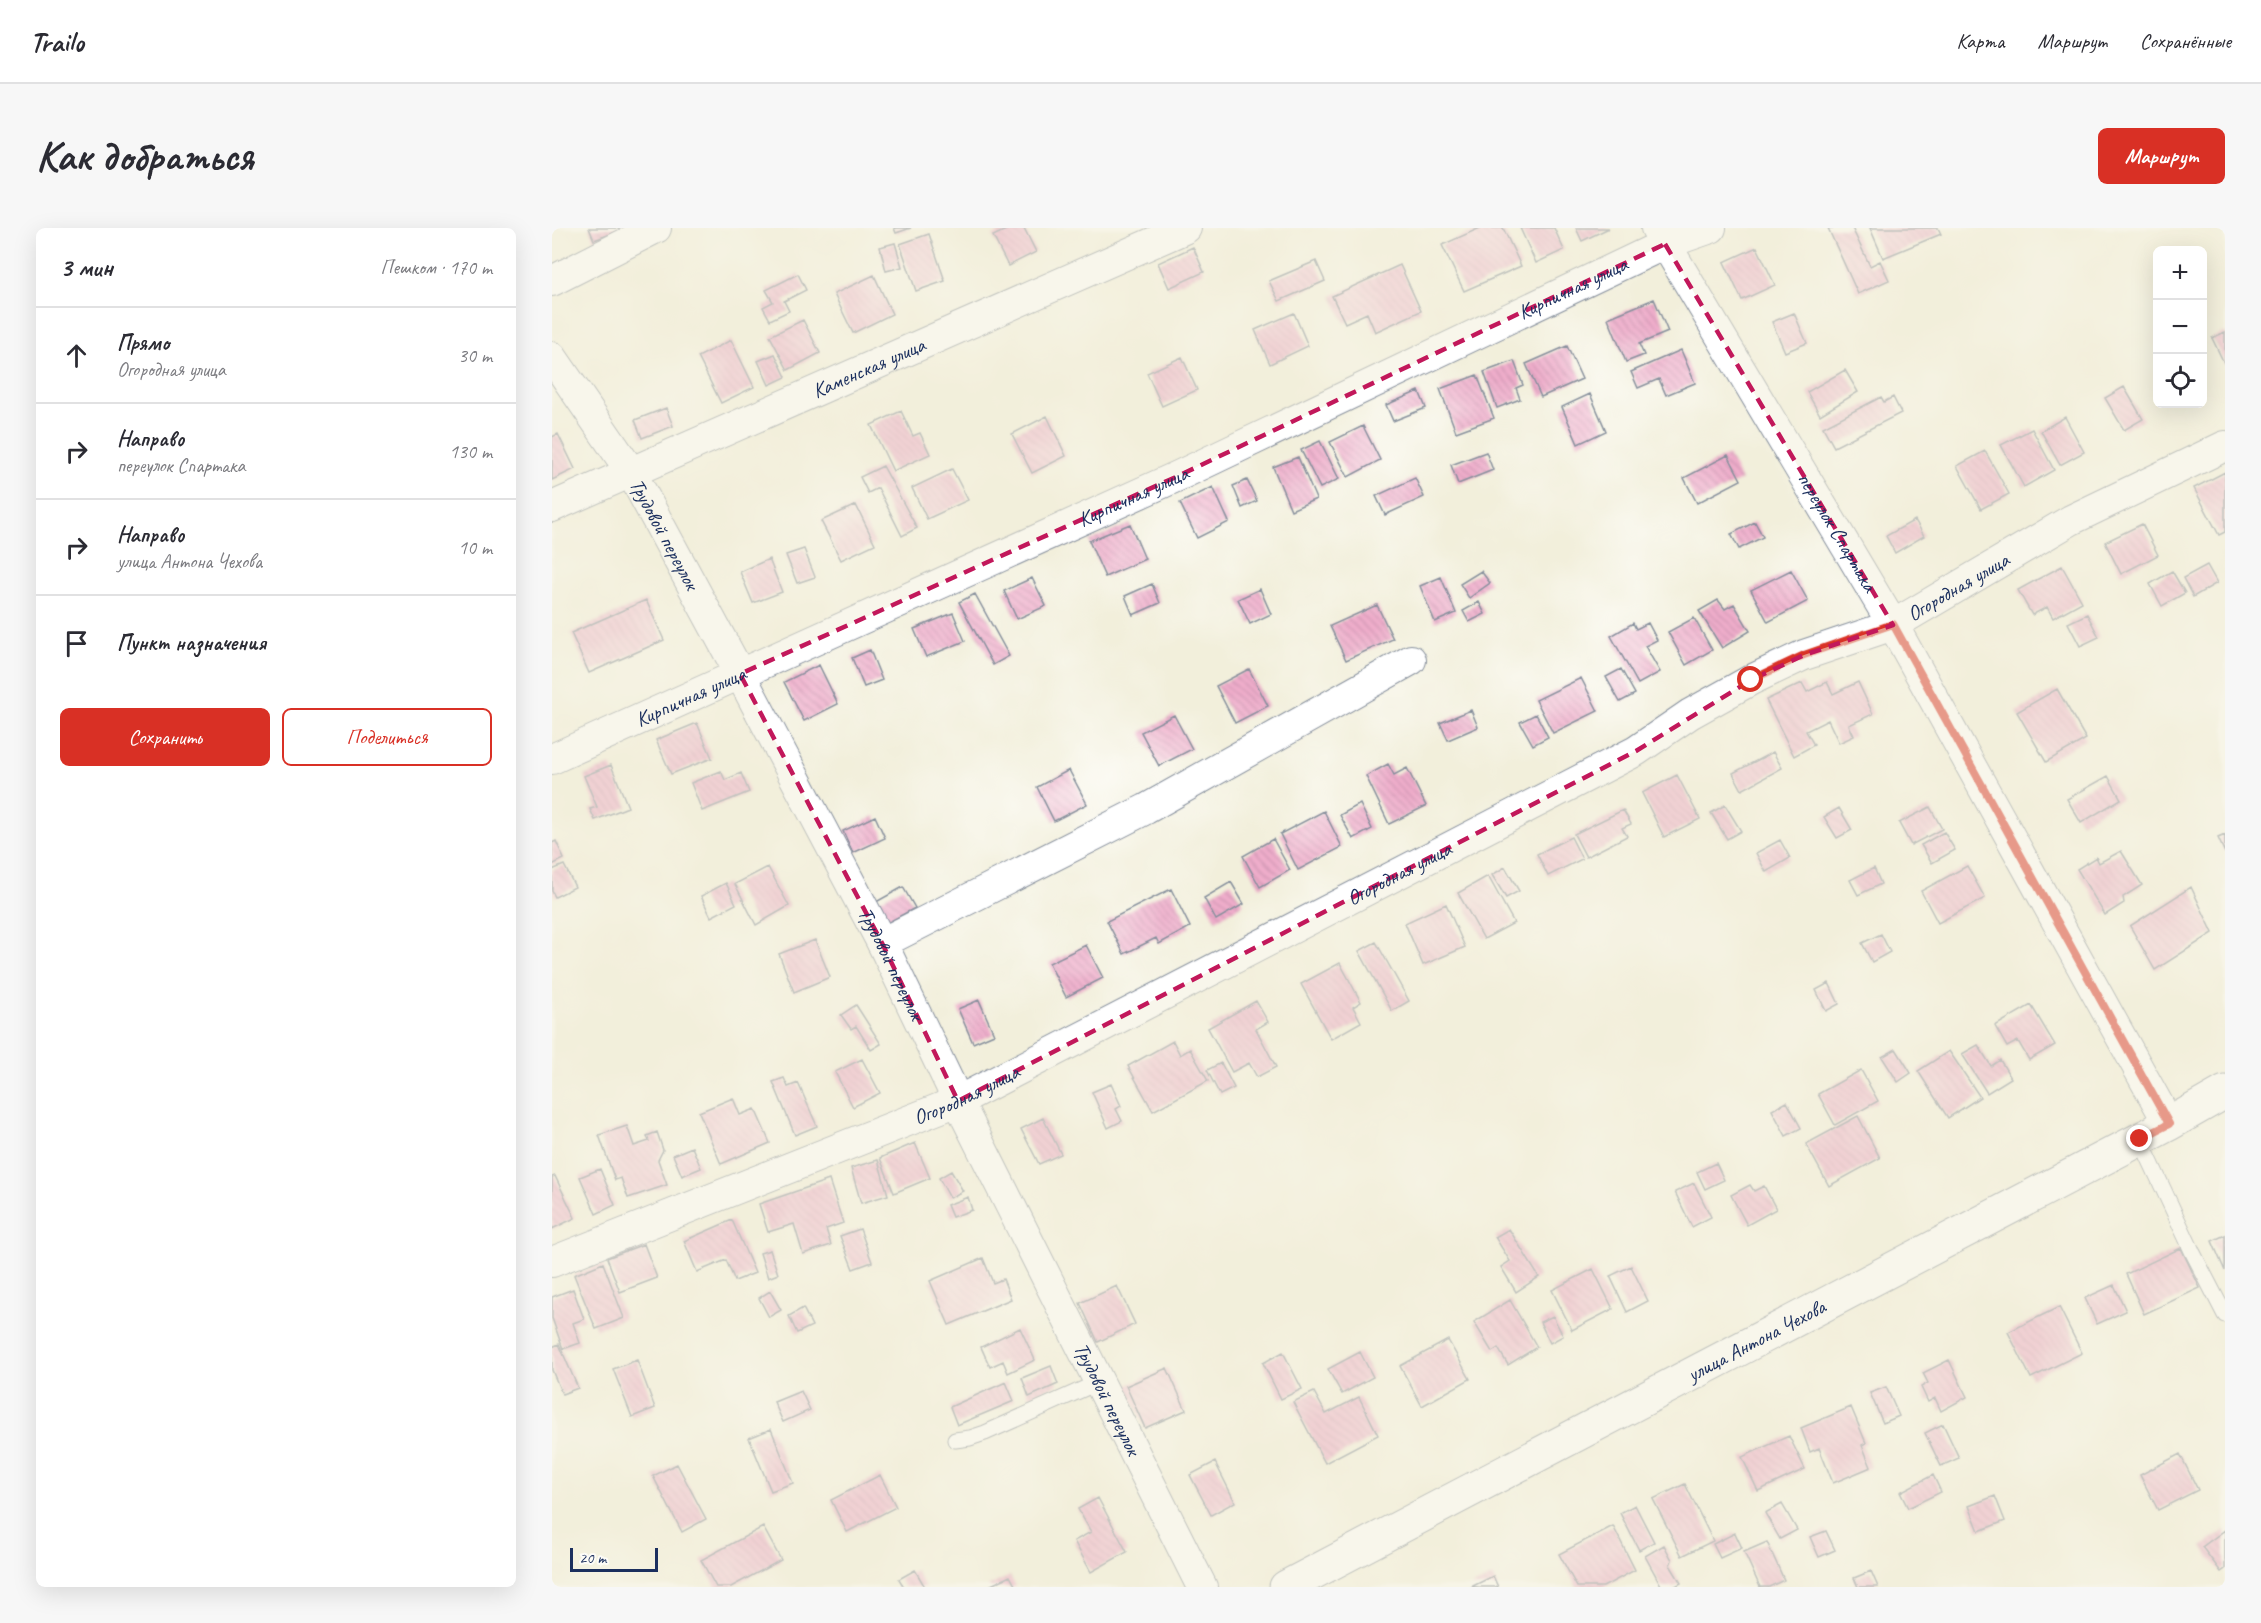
<!DOCTYPE html>
<html lang="ru">
<head>
<meta charset="utf-8">
<style>
  body { margin:0; font-family:Caveat,sans-serif; background:#f7f7f7; color:#2b2b33 }
  .controls { position:absolute; right:18px; top:18px; display:grid; overflow:hidden; border-radius:9px; box-shadow:0 6px 24px #0002 }
  .controls button { width:54px; height:54px; display:grid; place-items:center; padding:0; border:0; border-bottom:2px solid #e1e1e2; background:#fff; color:#2b2b33; font:30px sans-serif }
  .scale { position:absolute; left:18px; bottom:15px; width:88px; box-sizing:border-box; padding-left:6px; border:3px solid #1b2f5e; border-top:0; font-size:16px; line-height:21px; white-space:nowrap; color:#1b2f5e; -webkit-text-stroke:4px #fdfcf7; paint-order:stroke }
  .stop { position:absolute; width:18px; height:18px; margin:-14px; border:4px solid #d93025; border-radius:50%; background:#fff }
  .stop.end { background:#d93025; border-color:#fff; box-shadow:0 2px 6px #0008 }
  .list { margin:0; padding:0; list-style:none }
  h2 { display:flex; justify-content:space-between; align-items:center; height:78px; margin:0; padding:0 24px; font-size:26px }
  h2 small { font-size:20px; font-weight:400; color:#7c7c81 }
  .list li { display:grid; grid-template-columns:39px 1fr auto; gap:18px; align-items:center; box-sizing:border-box; height:96px; padding:0 24px; border-top:2px solid #e1e1e2 }
  .list b { display:block; font-size:22px; white-space:nowrap }
  .list p { margin:0; font-size:20px; white-space:nowrap; color:#7c7c81 }
  .list em { font-size:20px; font-style:normal; color:#7c7c81 }
  .actions { display:flex; gap:12px; padding:18px 24px }
  .actions a { flex:1; padding:14px 0; border:2px solid #d93025; border-radius:9px; text-align:center; font-size:21px; color:#d93025 }
  .actions .main { background:#d93025; color:#fff }
  .icon { flex:none; width:33px; height:33px; fill:none; stroke:currentColor; stroke-width:2; stroke-linecap:round; stroke-linejoin:round }
  .map { position:relative; flex:none; width:1673px; height:1359px; overflow:hidden; border-radius:9px }
  header { display:flex; align-items:center; gap:36px; box-sizing:border-box; height:84px; padding:0 30px; background:#fff; border-bottom:2px solid #e1e1e2 }
  header strong { font-size:28px }
  nav { display:flex; gap:33px; margin-inline-start:auto; font-size:21px }
  .intro { display:flex; align-items:center; justify-content:space-between; box-sizing:border-box; height:144px; padding:0 36px }
  h1 { margin:0; font-size:42px }
  .button { padding:15px 27px; border-radius:9px; background:#d93025; color:#fff; font-size:21px; font-weight:700 }
  main { display:flex; gap:36px; padding:0 36px }
  aside { flex:1; background:#fff; border-radius:9px; box-shadow:0 6px 24px #0002 }
  .map>svg:first-child { display:block }
</style>
</head>
<body>
<header>
<strong>Trailo</strong>
<nav><a>Карта</a><a>Маршрут</a><a>Сохранённые</a></nav>
</header>
<div class="intro"><h1>Как добраться</h1><a class="button">Маршрут</a></div>
<main>
<aside>
<h2>3 мин<small>Пешком · 170 m</small></h2>
<ul class="list">
<li><svg class="icon" aria-label="ahead" viewBox="0 0 24 24"><path d="M12 20V5M6 11l6-6 6 6"/></svg><div><b>Прямо</b><p>Огородная улица</p></div><em>30 m</em></li>
<li><svg class="icon" aria-label="right" viewBox="0 0 24 24"><path d="M7 20v-9h11M14 6l5 5-5 5"/></svg><div><b>Направо</b><p>переулок Спартака</p></div><em>130 m</em></li>
<li><svg class="icon" aria-label="right" viewBox="0 0 24 24"><path d="M7 20v-9h11M14 6l5 5-5 5"/></svg><div><b>Направо</b><p>улица Антона Чехова</p></div><em>10 m</em></li>
<li><svg class="icon" aria-label="arrive" viewBox="0 0 24 24"><path d="M6 21V4h12l-3 4 3 4H6"/></svg><div><b>Пункт назначения</b></div></li>
</ul>
<div class="actions"><a class="main">Сохранить</a><a>Поделиться</a></div>
</aside>
<div class="map">
<svg width="1673" height="1359" viewBox="0 0 1673 1359">
  <defs>
    <pattern id="building-back-hatch" width="6" height="6" patternUnits="userSpaceOnUse" patternTransform="scale(1.5)"><rect width="6" height="6" fill="#efadcb"/><path d="M-1 5l2 2M0 0l6 6M5-1l2 2" fill="none" stroke="#cc95b1"/></pattern>
  </defs>
  <rect width="100%" height="100%" fill="#fdfcf7"/>
  <filter id="ink" filterUnits="userSpaceOnUse"><feTurbulence type="fractalNoise" baseFrequency=".0167" numOctaves="2"/><feDisplacementMap in="SourceGraphic" scale="12" xChannelSelector="R" yChannelSelector="G"/><feConvolveMatrix kernelMatrix="1 2 1 2 8 2 1 2 1" color-interpolation-filters="sRGB"/></filter>
  <filter id="wash" filterUnits="userSpaceOnUse"><feTurbulence type="fractalNoise" baseFrequency=".008" numOctaves="4" result="noise"/><feDisplacementMap in="SourceGraphic" scale="24" xChannelSelector="R" yChannelSelector="G"/><feGaussianBlur stdDeviation="1.35" result="paint"/><feColorMatrix in="noise" values="0 0 0 0 0 0 0 0 0 0 0 0 0 0 0 0 0 1.4 0 .05"/><feComposite in="paint" operator="in"/></filter>
  <g filter="url(#wash)">
    <rect width="100%" height="100%" fill="#f2efdb"/>
    <g id="blocks">
      <path fill="url(#building-back-hatch)" d="M37,0h32l1,2 -28,10z
        M342,0h17l-15,5z
        M458,0h14l12,24 -28,14 -15,-30z
        M928,0h23l18,38 -57,25 -22,-46z
        M968,0h34l10,22 -28,13z
        M1024,0h33l-27,13z
        M1276,0h24l18,38 10,-5 9,19 -31,14z
        M1318,0h68l3,6 -58,24z
        M377,6l16,47 -29,10 -16,-47z
        M343,15l7,24 -16,4 -6,-24z
        M641,19l11,25 -35,16 -11,-25z
        M1205,19l18,38 -33,15 -18,-38z
        M764,33l9,20 -46,20 -10,-20z
        M848,37l21,46 -46,21 -8,-19 -22,10 -13,-27z
        M246,46l8,16 -22,11 5,10 -19,9 -7,-13 10,-5 -7,-12z
        M322,47l18,39 -39,19 -19,-39z
        M1102,71l14,33 -29,12 5,11 -18,7 -18,-44z
        M742,85l14,33 -38,18 -15,-34z
        M1242,85l13,30 -22,9 -13,-30z
        M251,92l17,33 -32,17 -18,-34z
        M1673,104v33l-13,-27z
        M179,112l23,47 -33,16 -23,-46z
        M1015,118l15,33 -41,18 -15,-33z
        M1129,122l14,33 -29,12 -7,-16 -21,9 -7,-16z
        M223,126l11,23 -17,8 -11,-24z
        M630,129l15,33 -35,16 -15,-33z
        M962,133l9,24 -7,3 4,11 -23,9 -13,-36z
        M1293,142l13,22 -38,23 -13,-23z
        M925,147l17,43 -38,14 -16,-43z
        M1572,159l19,32 -19,11 -19,-32z
        M867,163l7,17 -33,13 -7,-16z
        M1038,166l16,37 -28,13 -16,-37z
        M1329,169l3,5 9,-5 8,16 -67,34 -11,-20z
        M114,180l7,18 -31,12 -7,-18z
        M349,183l12,25 7,-3 10,21 -37,17 -22,-46z
        M495,188l19,40 -34,17 -20,-39z
        M1513,189l19,35 -24,13 -19,-34z
        M811,198l17,34 -32,17 -18,-35z
        M1480,201l22,41 -30,17 -23,-42z
        M6,206l17,35 -23,11v-43z
        M768,213l19,38 -19,9 -19,-38z
        M1433,223l24,43 -28,15 -24,-43z
        M934,224l7,18 -35,14 -7,-19z
        M1176,227l13,25 -44,23 -13,-25z
        M746,229l18,42 -25,11 -18,-43z
        M331,238l34,62 -15,8 -24,-48 -10,5 -8,-16z
        M400,241l16,31 -41,19 -15,-31z
        M1673,244v60l-6,3 -25,-47z
        M863,250l9,19 -39,18 -9,-19z
        M695,252l10,21 -15,7 -9,-22z
        M661,259l16,35 -32,16 -17,-35z
        M304,277l19,39 -34,16 -20,-39z
        M1363,292l9,16 -29,17 -9,-17z
        M1203,294l8,15 -24,12 -8,-15z
        M578,296l15,35 -40,18 -16,-36z
        M1590,296l16,31 -37,19 -16,-32z
        M252,321l11,28 -18,6 -11,-28z
        M217,331l13,33 -29,11 -13,-31z
        M1655,337l10,18 -24,14 -10,-19z
        M1510,338l20,36 -29,16 -6,-11 -15,8 -14,-25z
        M1239,342l17,31 -40,21 -17,-32z
        M929,343l9,12 -21,15 -9,-14z
        M1620,343l13,22 -23,13 -12,-22z
        M889,349l15,36 -21,9 -15,-36z
        M480,350l14,28 -29,13 -13,-28z
        M600,356l8,19 -27,12 -8,-19z
        M708,361l11,25 -21,10 -12,-25z
        M423,366l34,62 -16,9 -34,-63z
        M94,372l18,40 -75,33 -18,-40z
        M1166,372l7,9 9,-5 16,27 -28,17 -23,-37z
        M927,374l6,12 -16,8 -6,-11z
        M825,377l16,34 -47,21 -16,-34z
        M401,385l12,28 -39,16 -12,-28z
        M1535,386l12,23 -19,9 -12,-23z
        M1142,390l18,32 -26,15 -18,-33z
        M1081,395l3,6 12,-6 9,17 -12,6 15,26 -22,12 -27,-48z
        M318,422l12,30 -18,7 -12,-29z
        M267,437l19,39 -34,17 -20,-39z
        M697,441l19,37 -33,17 -19,-37z
        M1069,441l14,25 -15,8 -14,-25z
        M1029,450l17,33 -45,22 -17,-33z
        M1275,454l6,12 25,-12 15,32 -24,11 5,11 -15,7 -11,-23 -22,11 8,14 -20,11 -28,-56 36,-17 5,9z
        M1505,461l29,50 -40,23 -29,-50z
        M919,482l7,17 -30,13 -8,-17z
        M984,486l12,23 -15,8 -13,-23z
        M622,487l18,34 -33,17 -18,-34z
        M145,495l15,35 -41,16 -15,-34z
        M1221,524l9,16 -40,22 -9,-17z
        M836,536l6,11 13,-7 19,38 -37,18 -23,-48z
        M59,537l17,42 -33,13 -5,-11 7,-2 -13,-31z
        M517,542l18,34 -33,17 -17,-34z
        M169,543l4,9 16,-7 8,19 -47,19 -11,-28z
        M1125,547l23,44 -36,18 -22,-44z
        M1556,548l13,23 -40,24 -14,-24z
        M808,576l12,25 -19,10 -13,-24z
        M1173,577l16,26 -14,8 -16,-26z
        M1378,579l12,22 -31,16 -12,-22z
        M1287,580l13,22 -15,8 -13,-21z
        M1071,582l8,14 -9,4 5,8 -41,21 -12,-23z
        M772,583l18,36 -44,23 -18,-36z
        M323,588l10,22 -32,15 -10,-22z
        M1392,604l11,18 -23,13 -11,-18z
        M1673,607v18l-7,-15z
        M1019,609l11,22 -34,17 -11,-22z
        M721,611l17,31 -30,17 -17,-31z
        M1228,612l10,18 -24,14 -10,-19z
        M4,613l8,18 -12,6v-22z
        M1569,623l21,34 -19,12 1,6 -19,12 -28,-46 19,-12 3,6z
        M12,637l11,22 -20,10 -3,-6v-21z
        M1415,638l18,32 -47,25 -17,-32z
        M216,639l21,39 -33,19 -21,-41z
        M953,639l14,24 -13,7 -14,-23z
        M1322,640l7,16 -23,11 -8,-15z
        M936,648l26,47 -30,16 -26,-46z
        M679,654l13,22 -28,16 -12,-22z
        M174,655l10,21 -25,13 -10,-21z
        M351,659l12,21 -28,15 -11,-21z
        M1639,659l22,46 -58,37 -25,-44z
        M619,661l19,38 -31,17 -3,-6 -32,16 -17,-33z
        M894,676l19,43 -42,18 -18,-42z
        M1329,706l9,18 -18,10 -10,-19z
        M263,712l15,37 -36,15 -15,-38z
        M824,714l33,59 -17,10 -33,-60z
        M534,717l17,33 -37,19 -17,-34z
        M788,735l21,39 -8,5 8,15 -30,17 -30,-55z
        M1277,755l10,21 -13,7 -10,-21z
        M427,772l15,34 -21,9 -15,-34z
        M704,773l12,21 -12,7 20,38 -19,10 -8,-14 -17,9 -24,-44z
        M304,777l25,39 -10,6 -15,-24 -5,3 -10,-14z
        M1479,777l24,40 -26,15 -11,-19 -11,6 -12,-21z
        M621,813l7,14 10,-6 18,32 -55,30 -25,-45z
        M1426,817l13,21 9,-6 11,18 -24,15 -25,-39z
        M1344,821l15,24 -13,9 -16,-25z
        M1397,823l31,46 -32,21 -30,-47z
        M310,831l18,34 -27,14 -18,-35z
        M669,835l13,25 -14,7 -13,-25z
        M1309,842l17,31 -43,24 -17,-31z
        M232,850l4,9 10,-4 19,43 -22,9 -22,-53z
        M559,856l10,22 -5,3 6,12 -14,7 -16,-36z
        M181,870l7,17 15,-6 15,34 -49,21 -22,-52z
        M1235,874l14,26 -15,8 -14,-26z
        M1306,888l22,42 -51,28 -23,-42z
        M491,890l18,36 -22,10 -18,-35z
        M75,898l7,20 15,-5 -2,-5 10,-4 6,18 -5,10 9,25 -39,13 -7,-20 -6,2 -16,-45z
        M363,915l15,35 -36,15 -14,-35z
        M140,919l9,21 -19,8 -9,-21z
        M326,932l10,35 -27,8 -10,-35z
        M1164,935l8,17 -19,9 -8,-17z
        M48,941l15,36 -19,9 -16,-37z
        M399,943l12,20 -13,7 -11,-20z
        M3,948l20,42 -23,11v-52z
        M277,952l14,43 -17,6 5,16 -28,9 -9,-30 -26,8 -9,-28z
        M1142,955l17,34 -19,10 -17,-35z
        M1198,957l4,6 10,-5 12,23 -29,16 -16,-30z
        M416,969l4,13 -20,7 -5,-12z
        M180,992l23,53 -20,8 -9,-21 -29,12 -13,-31z
        M308,1001l12,33 -19,7 -13,-33z
        M957,1001l30,48 -23,15 -15,-25 9,-6 -15,-24z
        M1673,1007v36l-13,-30z
        M92,1016l13,34 -37,14 -13,-34z
        M1629,1020l19,40 -56,26 -18,-40z
        M218,1022l8,24 -10,4 -8,-25z
        M431,1030l10,25 10,-4 8,20 -62,26 -19,-44z
        M51,1035l21,55 -28,11 -22,-54z
        M1079,1038l17,35 -21,11 -17,-36z
        M1041,1041l20,40 -41,21 -20,-40z
        M1562,1057l12,26 -29,13 -12,-26z
        M565,1058l18,38 -37,18 -18,-39z
        M21,1061l11,30 -11,4 7,20 -17,6 -11,-31v-21z
        M218,1063l11,19 -12,7 -10,-19z
        M958,1072l27,47 -29,18 -10,-17 -6,4 -18,-30z
        M1507,1079l23,46 -51,25 -23,-46z
        M251,1080l9,18 -15,7 -8,-17z
        M1001,1088l10,20 -13,7 -10,-21z
        M468,1100l15,32 -27,13 -5,-12 -13,6 -9,-20z
        M896,1112l22,39 -48,27 -22,-40z
        M7,1116l19,44 -16,6 -10,-24v-23z
        M731,1124l19,37 -21,10 -18,-36z
        M808,1124l13,25 -31,17 -14,-25z
        M85,1132l18,48 -23,9 -19,-48z
        M1397,1132l18,37 -26,14 -6,-13 -7,4 -7,-15 7,-4 -5,-10z
        M499,1138l7,18 -29,13 -7,-19z
        M615,1140l19,42 -41,18 -19,-42z
        M454,1154l8,19 -57,24 -7,-18z
        M1334,1159l13,29 -16,7 -13,-30z
        M249,1163l9,19 -27,12 -9,-20z
        M762,1164l12,22 33,-17 19,38 -53,28 -32,-61z
        M1299,1179l15,36 -4,2 9,22 -38,16 -14,-35 -9,4 -9,-24z
        M1391,1196l16,34 -18,8 -16,-33z
        M219,1201l22,54 -22,8 -22,-53z
        M1237,1208l16,33 -47,22 -16,-34z
        M1628,1226l18,36 -40,20 -18,-35z
        M663,1234l20,40 -24,13 -21,-40z
        M125,1236l29,55 -24,13 -29,-56z
        M328,1247l16,32 -49,25 -16,-32z
        M1381,1247l8,17 -33,16 -8,-16z
        M1133,1256l28,57 -31,15 -29,-57z
        M1443,1268l10,25 -26,10 -10,-25z
        M546,1270l29,54 -36,20 -17,-31 17,-9 -13,-23z
        M1230,1276l15,26 -17,9 -15,-26z
        M1083,1277l19,37 -15,8 -19,-37z
        M1061,1298l22,44 -32,17h-26l-18,-33z
        M211,1299l18,33 -50,27h-15l-15,-27z
        M1673,1302v39l-4,3 -19,-25z
        M1274,1303l9,19 -16,7 -9,-20z
        M1183,1305l7,15 -22,10 -7,-14z
        M1215,1314l17,38 -15,7h-9l-16,-35z
        M1112,1317l8,15 -2,5 11,18 -7,4h-12l-17,-31z
        M363,1342l10,17h-21l-5,-8z
        M1319,1343l7,16h-20l-4,-9z
        M458,1348l6,11h-29z
        M941,1348l5,11h-27z"/>
    </g>
  </g>
  <g filter="url(#ink)">
    <use href="#blocks" fill-opacity="0" stroke="#868f9c" stroke-width="1.5"/>
    <g fill="none" stroke-linecap="round" stroke-linejoin="round">
      <defs>
        <path id="service" d="M1588,911l53,114 32,62
          M403,1212l15,-2 15,-5 114,-51"/>
        <g id="minor">
          <path id="s1" d="M1104,0l237,397 276,499"/>
          <path d="M0,53l104,-53"/>
          <path id="s2" d="M0,129l79,115 109,202 142,269 76,158 244,486"/>
          <path id="s3" d="M0,279l634,-279"/>
          <path id="s4" d="M0,531l626,-283 487,-232 46,-16"/>
          <path d="M330,715l264,-134 265,-149"/>
          <path id="s5" d="M0,1034l406,-161 678,-350 54,-37 61,-34 53,-25 89,-30 178,-105 154,-74"/>
        </g>
        <g id="tertiary">
          <path id="s6" d="M734,1359l883,-463 56,-32"/>
        </g>
      </defs>
      <use href="#service" stroke="#868f9c" stroke-width="17"/>
      <use href="#minor" stroke="#868f9c" stroke-width="32"/>
      <use href="#tertiary" stroke="#868f9c" stroke-width="35"/>
      <use href="#service" stroke="#fff" stroke-width="15"/>
      <use href="#minor" stroke="#fff" stroke-width="30"/>
      <use href="#tertiary" stroke="#fff" stroke-width="33"/>
    </g>
  </g>
  <g fill="none" stroke-linecap="round" stroke-linejoin="round" filter="url(#ink)">
    <path stroke="#d93025" stroke-width="8" d="M1199,452l53,-25 89,-31 276,500 -29,15"/>
  </g>
  <path d="M0 0H1673V1359H0ZM1113,16l228,381 -89,30 -53,25 -115,71 -678,350 -76,-158 -142,-269 438,-198z" fill="#f2efdb" fill-opacity=".55" fill-rule="evenodd"/>
  <path fill="none" stroke="#c2185b" stroke-width="4.5" stroke-dasharray="12 8" stroke-linejoin="round" d="M1113,16l228,381 -89,30 -53,25 -115,71 -678,350 -76,-158 -142,-269 438,-198z"/>
  <g text-anchor="middle" dominant-baseline="central" stroke-width="6" stroke-linejoin="round" paint-order="stroke">
    <g font-size="21" fill="#1b2f5e" stroke="#fdfcf7">
      <text stroke="none"><textPath href="#s4" startOffset="1124">Кирпичная улица</textPath></text>
      <text stroke="none"><textPath href="#s3" startOffset="346">Каменская улица</textPath></text>
      <text stroke="none"><textPath href="#s4" startOffset="638">Кирпичная улица</textPath></text>
      <text stroke="none"><textPath href="#s1" startOffset="354">переулок Спартака</textPath></text>
      <text stroke="none"><textPath href="#s2" startOffset="210">Трудовой переулок</textPath></text>
      <text stroke="none"><textPath href="#s5" startOffset="1563">Огородная улица</textPath></text>
      <text stroke="none"><textPath href="#s4" startOffset="152">Кирпичная улица</textPath></text>
      <text stroke="none"><textPath href="#s5" startOffset="933">Огородная улица</textPath></text>
      <text stroke="none"><textPath href="#s2" startOffset="696">Трудовой переулок</textPath></text>
      <text stroke="none"><textPath href="#s5" startOffset="447">Огородная улица</textPath></text>
      <text stroke="none"><textPath href="#s6" startOffset="531">улица Антона Чехова</textPath></text>
      <text stroke="none"><textPath href="#s2" startOffset="1182">Трудовой переулок</textPath></text>
    </g>
  </g>
</svg>
<div class="controls">
<button>+</button>
<button>−</button>
<button><svg class="icon" aria-label="locate" viewBox="0 0 24 24"><circle cx="12" cy="12" r="6"/><path d="M12 2v4M12 18v4M2 12h4M18 12h4"/></svg></button>
</div>
<div class="scale">20 m</div>
<div class="stop" style="left:1199px;top:452px"></div>
<div class="stop end" style="left:1588px;top:911px"></div>
</div>
</main>
</body>
</html>
